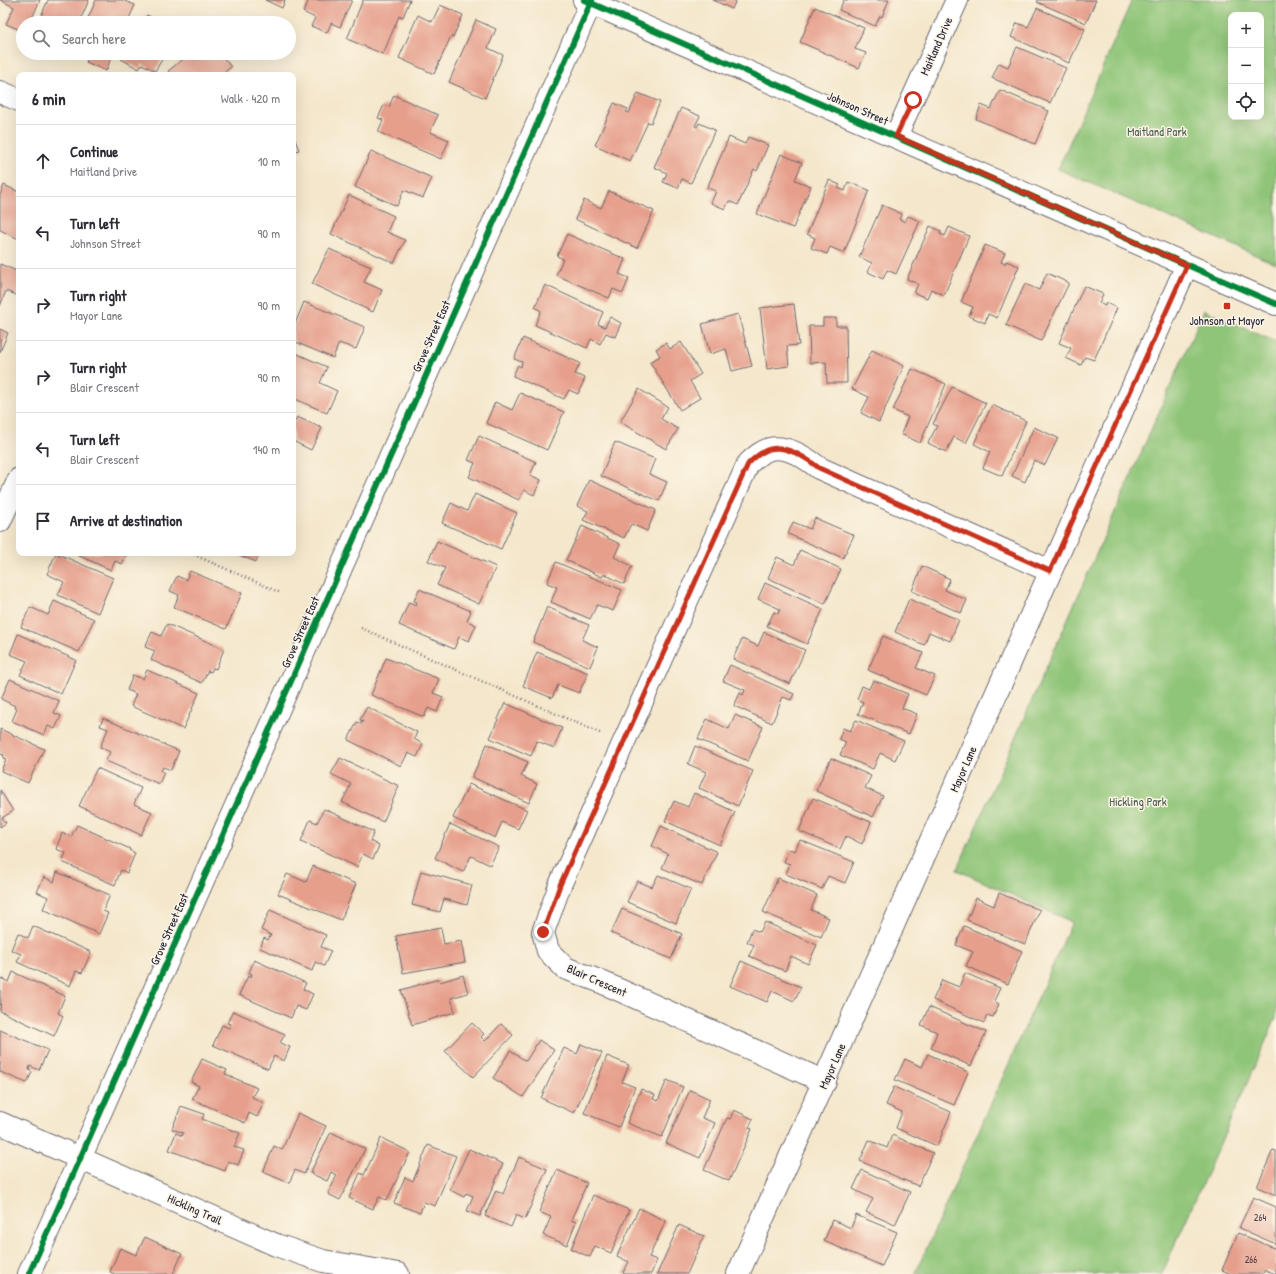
<!DOCTYPE html>
<html lang="en">
<head>
<meta charset="utf-8">
<style>
  body { margin:0; font-family:"Patrick Hand",sans-serif; background:#f2f2f3; color:#2b2b33 }
  .controls { position:absolute; right:12px; top:12px; display:grid; overflow:hidden; border-radius:8px; box-shadow:0 4px 16px #0002 }
  .controls button { width:36px; height:36px; display:grid; place-items:center; padding:0; border:0; border-bottom:1px solid #e1e1e2; background:#fff; color:#2b2b33; font:20px sans-serif }
  .stop { position:absolute; width:12px; height:12px; margin:-9px; border:3px solid #c8321e; border-radius:50%; background:#fff }
  .stop.end { background:#c8321e; border-color:#fff; box-shadow:0 1px 4px #0008 }
  .list { margin:0; padding:0; list-style:none }
  h2 { display:flex; justify-content:space-between; align-items:center; height:52px; margin:0; padding:0 16px; font-size:17px }
  h2 small { font-size:13px; font-weight:400; color:#7c7c81 }
  .list li { display:grid; grid-template-columns:26px 1fr auto; gap:12px; align-items:center; box-sizing:border-box; height:72px; padding:0 16px; border-top:1px solid #e1e1e2 }
  .list b { display:block; font-size:15px; white-space:nowrap }
  .list p { margin:0; font-size:13px; white-space:nowrap; color:#7c7c81 }
  .list em { font-size:13px; font-style:normal; color:#7c7c81 }
  .icon { flex:none; width:22px; height:22px; fill:none; stroke:currentColor; stroke-width:2; stroke-linecap:round; stroke-linejoin:round }
  .map { position:relative; flex:none; width:1276px; height:1274px; overflow:hidden }
  .search { position:absolute; background:#fff; box-shadow:0 4px 16px #0002; left:16px; top:16px; width:280px; height:44px; display:flex; align-items:center; gap:10px; box-sizing:border-box; padding:0 14px; border-radius:22px; color:#7c7c81; font-size:15px }
  .panel { position:absolute; background:#fff; box-shadow:0 4px 16px #0002; left:16px; top:72px; width:280px; height:484px; border-radius:8px }
  .map>svg:first-child { display:block }
</style>
</head>
<body>
<div class="map">
<svg width="1276" height="1274" viewBox="0 0 1276 1274">
  <rect width="100%" height="100%" fill="#fcf5e5"/>
  <filter id="ink" filterUnits="userSpaceOnUse"><feTurbulence type="fractalNoise" baseFrequency=".025" numOctaves="2"/><feDisplacementMap in="SourceGraphic" scale="8" xChannelSelector="R" yChannelSelector="G"/><feConvolveMatrix kernelMatrix="1 2 1 2 8 2 1 2 1" color-interpolation-filters="sRGB"/></filter>
  <filter id="wash" filterUnits="userSpaceOnUse"><feTurbulence type="fractalNoise" baseFrequency=".012" numOctaves="4" result="noise"/><feDisplacementMap in="SourceGraphic" scale="16" xChannelSelector="R" yChannelSelector="G"/><feGaussianBlur stdDeviation="0.9" result="paint"/><feColorMatrix in="noise" values="0 0 0 0 0 0 0 0 0 0 0 0 0 0 0 0 0 1.4 0 .05"/><feComposite in="paint" operator="in"/></filter>
  <g filter="url(#wash)">
    <rect width="100%" height="100%" fill="#f4e7cc"/>
    <path fill="#8fc578" stroke="#58745a" fill-rule="evenodd" d="M1132,0h144v264l-218,-95zM1231,15h30v102h-30z
      M1204,310l72,32v676l-114,256h-247l157,-352 -115,-52z"/>
    <g id="blocks">
      <path fill="#e69f8b" d="M0,0h40l-10,23h-7v8l-17,-7 8,-17z
        M48,0h41l-10,23h-41z
        M96,0h26l13,5 -8,18h-41z
        M265,0h20l-3,8z
        M309,0h43l-12,27 -9,-4 -4,10 -16,-7 4,-8 -12,-6z
        M363,0h47l-7,17 -4,-1 -16,38 -36,-15z
        M713,0h23l-4,9z
        M844,0h45l-7,17 -2,-1 -5,10 -36,-16z
        M1038,0h58l-10,23 -49,-21z
        M440,5l23,10 -10,22 -2,-1 -17,38 -35,-16 19,-43 14,7z
        M815,7l49,21 -9,21 11,4 -7,15 -59,-26z
        M1037,8l48,21 -16,34 -58,-26 6,-14 11,4z
        M147,15l14,8h-19z
        M476,20l20,9 -8,19 15,7 -18,43 -36,-16z
        M1017,47l49,21 -16,35 -58,-25 7,-15 9,4z
        M90,53h23l-7,18 -20,-9z
        M124,53h42l-11,18 -13,-7 -3,5 -18,-10z
        M191,53h29l11,14 -10,8h-50l-3,-4z
        M1000,90l49,21 -14,33 -59,-25 5,-14 10,4z
        M638,93l22,9 -9,21 -3,-1 -18,39 -35,-16 19,-42 14,6 -2,3 3,1z
        M394,95l44,20 -8,17 19,8 -8,19 -63,-27 5,-12 -5,-2 6,-13 5,2z
        M681,108l19,8 -5,10 2,1 2,-4 16,7 -24,53 -9,-4 -4,9 -15,-6 4,-9 -13,-6z
        M293,134l6,16 -6,2z
        M729,137l16,7 3,-7 20,8 -11,26 -3,-2 -16,36 -9,-4 -4,8 -14,-6 5,-12 -9,-3z
        M371,151l61,27 -9,20 -19,-8 -7,16 -42,-19z
        M781,154l21,9 -7,17 16,6 -18,42 -36,-14z
        M829,180l11,5 -2,3 7,3 3,-9 21,8 -25,63 -14,-6 -3,7 -16,-6 4,-10 -8,-4z
        M4,185l15,7v47l-19,-9v-35z
        M609,191l45,20 -17,37 -62,-29 9,-19 17,8z
        M349,195l45,21 -7,16 18,8 -11,23 -63,-29z
        M882,205l20,9 -3,5 6,3 3,-6 12,5 -24,53 -9,-4 -4,9 -15,-7 4,-9 -13,-6z
        M930,226l11,5 -1,3 5,2 4,-9 20,9 -25,59 -13,-6 -4,9 -13,-5 4,-9 -11,-5z
        M567,234l58,25 -6,15 10,4 -6,15 -10,-4 -4,9 -53,-23 7,-16 -6,-3z
        M985,245l20,8 -4,9 4,2 1,-3 13,5 -22,52 -9,-4 -3,9 -16,-7 4,-9 -12,-5z
        M329,249l42,18 -7,15 18,8 -9,22 -61,-28z
        M0,264l19,8v24l-13,-5 -6,15z
        M1047,273l22,10 -28,58 -35,-16 19,-41 14,6z
        M545,285l58,27 -5,12 7,3 5,-10 11,6 -6,14 -9,-4 -6,11 -9,-5 -4,9 -52,-23 6,-14 -6,-4z
        M1084,286l19,8 -4,9 6,3 1,-3 11,5 -23,52 -9,-3 -4,8 -15,-7 5,-10 -12,-5z
        M304,302l61,25 -9,22 -17,-6 -6,15 -40,-17v-12z
        M794,304l5,41 -12,1 2,20 -22,3 -7,-61z
        M738,314l14,52 -20,5 -6,-22 -16,5 -8,-30z
        M823,318h13v8h10l1,57h-20l-1,-21 -16,1 -1,-37h14z
        M0,329l8,4 -8,19z
        M523,338l57,25 -5,11 10,4 -7,16 -9,-4 -5,9 -51,-23 5,-11 3,2 1,-5 -8,-3z
        M681,342l20,32 -11,7 10,17 -20,12 -30,-48 10,-6 -4,-7 10,-6 4,6z
        M872,350l32,16 -25,56 -18,-9 8,-16 -17,-8z
        M293,352l34,15 -7,16 17,8 -10,22 -34,-15z
        M912,369l34,15 -26,59 -19,-9 7,-17 -15,-7z
        M952,387l34,16 -20,40 -12,-6 -8,15 -18,-9 9,-17 -4,-2z
        M639,389l29,18 -7,12 17,10 -12,20 -46,-27z
        M520,393l44,19 -17,38 -61,-27 9,-21 17,8z
        M992,405l34,16 -24,55 -19,-8 7,-16 -16,-8z
        M297,417l25,11 -11,22 -18,-9v-21l2,1z
        M1034,427l24,11 -13,27 -11,-5 -9,22 -13,-6z
        M479,436l57,26 -6,13 11,5 -7,15 -10,-5 -5,10 -50,-23 6,-14 -7,-3z
        M615,442l40,17 -6,15 18,8 -8,19 -58,-25z
        M589,480l67,30 -9,21 -16,-7 -7,14 -41,-18 5,-9 -11,-5z
        M475,494l42,19 -16,36 -59,-26 9,-20 16,8z
        M815,518l39,17 -11,23 -55,-24 5,-12 17,7z
        M582,526l38,18 -6,13 18,9 -8,18 -20,-10 -2,3 -36,-17z
        M437,541l59,26 -17,37 -42,-19 8,-17 -17,-7z
        M800,550l41,19 -16,35 -57,-26 9,-21 17,8z
        M56,553l57,25 -15,35 -40,-18 6,-13 -17,-8z
        M73,553h54l-5,11 -7,-3 -4,9z
        M234,553h26l-4,9z
        M556,562l66,28 -9,21 -16,-6 -7,14 -39,-17 6,-15 -10,-4z
        M922,566l28,13 -5,11 22,10 -6,13 -49,-22z
        M190,571l52,22 -16,36 -52,-22 5,-12 -9,-4 7,-15 9,4z
        M765,583l58,26 -16,35 -40,-18 7,-14 4,2 2,-5 -22,-10z
        M419,589l52,22 -4,10 9,4 -7,16 -10,-4 -5,12 -55,-24 10,-23 7,3 1,-3 -3,-1z
        M909,599l50,21 -9,21 -21,-9 -5,13 -29,-13z
        M54,601l40,18 -15,33 -58,-25 9,-20 18,8z
        M547,607l42,18 -7,15 16,7 -8,20 -57,-25z
        M167,624l57,25 -8,20 -3,-1 -2,4 -3,-1 -6,12 -51,-23 4,-9 -10,-4 7,-15 9,4z
        M764,632l41,18 -15,34 -57,-25 9,-20 16,7z
        M18,634l58,26 -15,34 -41,-19 7,-14 -17,-7z
        M883,636l40,17 -7,15 19,8 -9,19 -58,-25z
        M537,652l51,21 -9,20 -21,-8 -6,13 -29,-12z
        M386,658l53,21 -6,14 10,4 -6,15 -9,-4 -4,9 -53,-22z
        M730,665l64,29 -3,6 -8,-3 -11,26 -38,-17 6,-13 3,2 2,-5 -22,-9z
        M147,670l52,23 -16,36 -52,-23 5,-12 -9,-4 6,-15 10,4z
        M10,679l49,22 -5,12 7,3 -6,13 -7,-3 -4,9 -32,-14 5,-12 -3,-1 1,-2 -14,-7z
        M873,680l35,14 -6,14 15,6 -8,20 -51,-20 5,-12 -6,-3 5,-13 7,3z
        M505,703l57,25 -8,20 -17,-7 -6,15 -41,-18z
        M367,707l50,25 -3,7 9,5 -6,13 -9,-4 -7,13 -53,-26 9,-18 4,2 2,-3 -3,-1z
        M735,715l28,12 -15,34 -50,-22 9,-20 22,10z
        M103,718l76,33 -8,19 -8,-3 -2,4 3,1 -5,12 -53,-23 4,-9 -10,-5 8,-18 -8,-3z
        M856,720l48,21 -9,19 -15,-7 -7,16 -33,-14 6,-13 -7,-3 4,-11 7,3z
        M0,729l44,20 -16,34 -27,-12 5,-12 -3,-1 1,-3 -4,-1z
        M487,744l41,18 -7,14 16,8 -8,19 -57,-26z
        M695,746l58,25 -15,35 -39,-18 7,-16 -18,-8z
        M340,758l59,28 -16,36 -41,-20 9,-18 -20,-10z
        M831,758l40,18 -6,12 18,8 -10,21 -57,-26z
        M97,768l44,20 -7,16 18,8 -11,23 -62,-29z
        M469,784l58,26 -9,19 -16,-7 -7,16 -42,-20z
        M0,790l13,21 -11,7 4,5 -6,4z
        M694,793l41,19 -15,33 -55,-24 9,-20 14,6z
        M813,798l58,24 -9,22 -16,-8 -6,13 -41,-18z
        M324,809l50,23 -4,9 9,5 -6,13 -10,-5 -6,13 -56,-26 9,-21 7,3z
        M450,824l49,23 -9,18 -19,-9 -8,16 -28,-14z
        M77,825l53,24 -1,1 6,3 -8,20 -6,-3 -6,15 -53,-23 4,-9 -10,-4 6,-16 9,4z
        M661,826l56,26 -15,33 -40,-17 6,-14 -16,-8z
        M800,840l54,22 -9,21 -17,-7 -6,13 -36,-15 4,-10 -6,-2 5,-13 6,2z
        M313,866l43,18 -15,36 -63,-26 9,-20 19,8z
        M421,871l51,14 -5,20 -23,-6 -4,13 -28,-7z
        M57,872l53,23 -7,16 5,2 -9,21 -56,-25 5,-12 -11,-5 7,-15 10,5z
        M658,875l33,14 -15,34 -49,-21 10,-21 15,6z
        M778,878l39,17 -6,15 18,8 -8,19 -58,-25z
        M999,893l41,17 -15,34 -58,-24 9,-22 18,8z
        M622,909l60,25 -11,25 -60,-26z
        M270,910l56,25 -5,12 10,4 -7,15 -9,-4 -3,9 -52,-23 4,-10 4,2 3,-5 -10,-5z
        M765,922l52,23 -9,19 -17,-8 -6,15 -36,-15 5,-11 -7,-3 5,-13 8,3z
        M33,926l58,26 -9,21 -6,-2 -6,15 -53,-24 4,-8 -10,-4 7,-17 10,5z
        M964,926l58,25 -14,33 -42,-18 7,-14 -17,-7z
        M441,928l3,16 17,-3 4,21 -62,11 -7,-37z
        M254,960l52,23 -3,6 10,5 -7,16 -10,-4 -5,12 -52,-23 9,-19 3,1 1,-3 -3,-1z
        M741,961l60,26 -7,14 -22,-10 -5,11 -37,-16z
        M13,972l52,24 -7,17 5,3 -9,20 -54,-25 1,-13 -1,-1v-19l9,4z
        M965,973l35,15 -6,13 5,3 -6,13 -6,-2 -3,8 -51,-23 9,-20 17,7z
        M463,975l5,18 -17,5 4,14 -43,13 -11,-35 38,-11 1,3z
        M929,1007l57,25 -15,34 -40,-18 6,-16 -16,-7z
        M233,1011l52,23 -5,9 10,4 -6,14 -10,-5 -6,13 -55,-24 9,-20 7,3 2,-4 -4,-1z
        M472,1023l12,11 -3,3 4,4 16,-17 12,11 -40,42 -28,-26z
        M0,1030l48,20 -9,20 -9,-4 -1,4 3,2 -5,11 -27,-11z
        M539,1040l15,10 -31,47 -30,-19 17,-27 16,10z
        M581,1044l21,9 -28,60 -33,-15 23,-50 13,6z
        M928,1054l40,18 -14,33 -59,-25 10,-21 17,8z
        M607,1056l22,9 -7,17 13,5 -16,40 -35,-14z
        M202,1059l25,11 -2,4 32,14 -5,9 12,6 -7,14 -8,-4 -4,10 -53,-24 7,-13 -8,-4z
        M667,1080l16,7 -21,50 -35,-14 14,-34 14,6 -2,4 5,2z
        M894,1087l57,25 -14,34 -41,-18 6,-16 -16,-7z
        M690,1090l20,9 -8,19 13,5 -15,35 -34,-15z
        M181,1106l23,8 -2,5 38,14 -6,14 10,3 -6,15 -10,-4 -3,10 -56,-21 7,-17 6,3 1,-3 -11,-4z
        M734,1110l19,9 -4,9 3,1 -23,52 -25,-11 23,-52 3,1z
        M298,1113l28,13 -22,48 -9,-4 -6,13 -26,-11 11,-26 8,4z
        M331,1132l34,17 -25,51 -12,-6 9,-19 -6,-3 -4,9 -17,-8z
        M892,1135l41,18 -15,33 -58,-25 9,-21 18,8z
        M381,1138l29,14 -23,48 -8,-3 -6,12 -24,-11 11,-25 4,2z
        M428,1145l28,11 -21,50 -11,-4 -4,11 -26,-10 11,-26 8,4z
        M469,1149l34,15 -23,52 -13,-5 6,-15 -7,-3 -2,4 -14,-7z
        M1273,1150l3,1v44l-19,-8z
        M519,1157l28,12 -22,50 -9,-4 -5,12 -26,-11 11,-26 7,4z
        M557,1170l30,13 -16,37 5,2 -9,23 -24,-10 8,-18 -12,-5z
        M862,1170l48,22 -15,33 -29,-13 7,-13 -20,-10z
        M593,1195l36,15 -18,43 -16,-7 -5,11 -19,-8z
        M1253,1197l23,10v37l-37,-16z
        M639,1208l27,13 -17,36 8,3 -6,14h-26l-2,-1 6,-11 -12,-6z
        M856,1215l41,17 -15,34 -58,-25 9,-21 18,8z
        M679,1225l25,11 -17,38h-30z
        M1238,1233l38,16v25l-11,-4 -2,4h-32l-9,-4z
        M145,1237l37,17 -9,20h-58l-5,-2 10,-24 16,7z"/>
    </g>
  </g>
  <g filter="url(#ink)">
    <use href="#blocks" fill-opacity="0" stroke="#6c676e" stroke-width="1"/>
    <g fill="none" stroke-linecap="round" stroke-linejoin="round">
      <defs>
        <path id="minor" d="M584,0l692,304
          M0,92l19,8
          M896,136l61,-136
          M0,521l19,-42
          M825,1082l-226,-101 -34,-13 -17,-17 -5,-19 17,-47 188,-421c4,-4 9,-9 15,-12 18,-11 42,5 56,16l231,103
          M0,1123l276,122 47,16 75,13
          M29,1274l563,-1274
          M738,1274l449,-1009"/>
      </defs>
      <use href="#minor" stroke="#6c676e" stroke-width="24"/>
      <path stroke="#6c676e" stroke-width="2.5" stroke-dasharray="1 3" stroke-linecap="butt" d="M190,553l91,40
        M361,628l241,106"/>
      <use href="#minor" stroke="#fff" stroke-width="22"/>
      <defs>
        <path id="cycleway" d="M584,0l692,304
          M29,1274l563,-1274"/>
      </defs>
      <use href="#cycleway" stroke="#fcf5e5" stroke-width="8"/>
      <use href="#cycleway" stroke="#00873e" stroke-width="6"/>
    </g>
  </g>
  <g fill="none" stroke-linecap="round" stroke-linejoin="round" filter="url(#ink)">
    <path stroke="#c8321e" stroke-width="5" d="M543,932l17,-47 188,-421c4,-4 9,-9 15,-12 18,-11 42,5 56,16l231,103 137,-306 -291,-129 17,-36"/>
  </g>
  <rect fill="#c8321e" stroke="#fcf5e5" stroke-width="1.5" x="1223" y="302" width="8" height="8" rx="2"/>
  <g text-anchor="middle" dominant-baseline="central" stroke-width="3" stroke-linejoin="round" paint-order="stroke">
    <g font-size="10" fill="#53414f">
      <text x="1260" y="1217">264</text>
      <text x="1251" y="1259">266</text>
    </g>
    <g font-size="12" fill="#22223b" stroke="#fcf5e5">
      <text transform="translate(936 46) rotate(-66)">Maitland Drive</text>
      <text transform="translate(858 108) rotate(24)">Johnson Street</text>
      <text transform="translate(431 336) rotate(-66)">Grove Street East</text>
      <text transform="translate(300 632) rotate(-66)">Grove Street East</text>
      <text transform="translate(963 769) rotate(-66)">Mayor Lane</text>
      <text transform="translate(169 929) rotate(-66)">Grove Street East</text>
      <text transform="translate(597 980) rotate(24)">Blair Crescent</text>
      <text transform="translate(832 1066) rotate(-66)">Mayor Lane</text>
      <text transform="translate(195 1209) rotate(24)">Hickling Trail</text>
    </g>
    <g font-size="12" fill="#485b50" stroke="#fcf5e5">
      <text x="1157" y="131">Maitland Park</text>
      <text x="1138" y="801">Hickling Park</text>
    </g>
    <g font-size="12" fill="#22223b" stroke="#fcf5e5">
      <text x="1227" y="320">Johnson at Mayor</text>
    </g>
  </g>
</svg>
<div class="controls">
<button>+</button>
<button>−</button>
<button><svg class="icon" aria-label="locate" viewBox="0 0 24 24"><circle cx="12" cy="12" r="6"/><path d="M12 2v4M12 18v4M2 12h4M18 12h4"/></svg></button>
</div>
<div class="stop" style="left:913px;top:100px"></div>
<div class="stop end" style="left:543px;top:932px"></div>
<div class="search"><svg class="icon" aria-label="search" viewBox="0 0 24 24"><circle cx="10" cy="10" r="6"/><path d="M15 15l6 6"/></svg>Search here</div>
<section class="panel">
<h2>6 min<small>Walk · 420 m</small></h2>
<ul class="list">
<li><svg class="icon" aria-label="ahead" viewBox="0 0 24 24"><path d="M12 20V5M6 11l6-6 6 6"/></svg><div><b>Continue</b><p>Maitland Drive</p></div><em>10 m</em></li>
<li><svg class="icon" aria-label="left" viewBox="0 0 24 24"><path d="M17 20v-9H6M10 6l-5 5 5 5"/></svg><div><b>Turn left</b><p>Johnson Street</p></div><em>90 m</em></li>
<li><svg class="icon" aria-label="right" viewBox="0 0 24 24"><path d="M7 20v-9h11M14 6l5 5-5 5"/></svg><div><b>Turn right</b><p>Mayor Lane</p></div><em>90 m</em></li>
<li><svg class="icon" aria-label="right" viewBox="0 0 24 24"><path d="M7 20v-9h11M14 6l5 5-5 5"/></svg><div><b>Turn right</b><p>Blair Crescent</p></div><em>90 m</em></li>
<li><svg class="icon" aria-label="left" viewBox="0 0 24 24"><path d="M17 20v-9H6M10 6l-5 5 5 5"/></svg><div><b>Turn left</b><p>Blair Crescent</p></div><em>140 m</em></li>
<li><svg class="icon" aria-label="arrive" viewBox="0 0 24 24"><path d="M6 21V4h12l-3 4 3 4H6"/></svg><div><b>Arrive at destination</b></div></li>
</ul>
</section>
</div>
</body>
</html>
